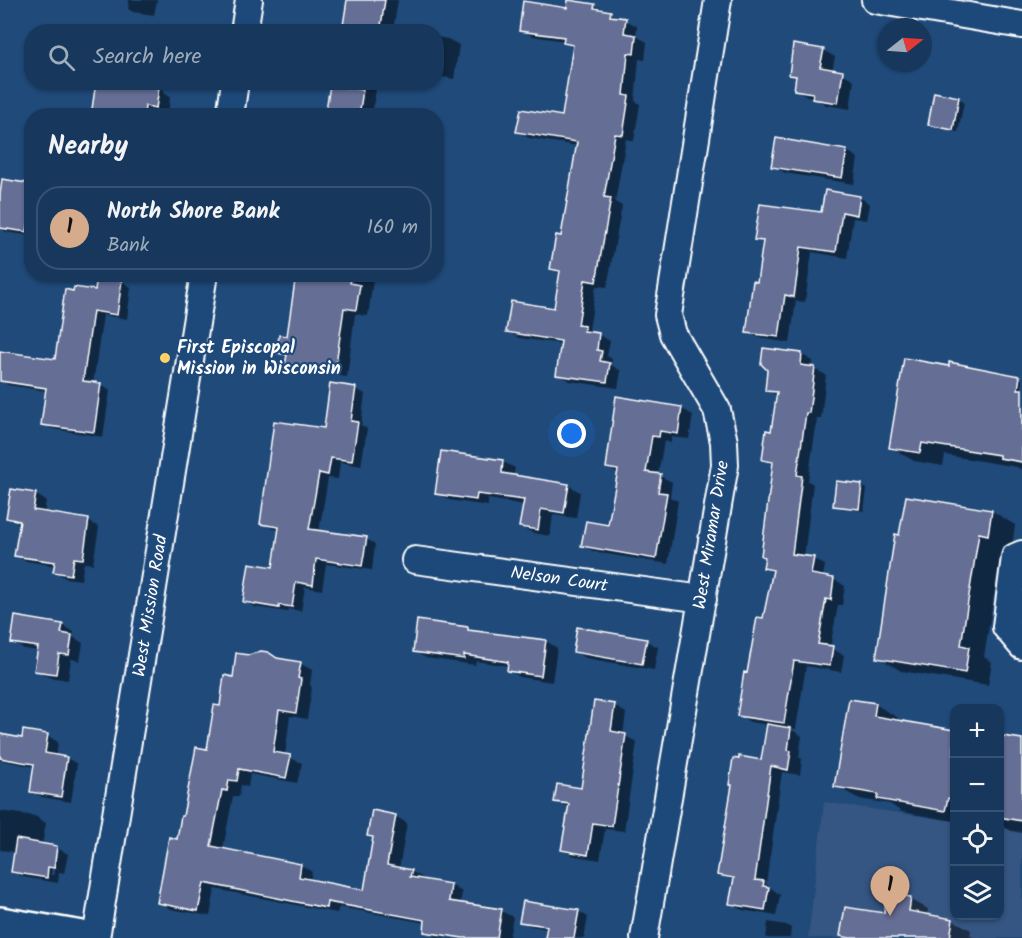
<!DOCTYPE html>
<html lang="en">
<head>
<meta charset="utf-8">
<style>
  body { margin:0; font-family:Kalam,sans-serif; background:#203f62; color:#f1f3f6 }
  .controls { position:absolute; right:18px; bottom:18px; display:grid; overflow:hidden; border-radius:12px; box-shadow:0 2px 4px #0004 }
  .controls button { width:54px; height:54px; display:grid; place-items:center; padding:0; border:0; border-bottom:2px solid #365272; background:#17385c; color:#f1f3f6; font:30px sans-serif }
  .compass { position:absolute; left:878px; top:18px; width:54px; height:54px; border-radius:50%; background:#17385c; box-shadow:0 2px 4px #0004; rotate:73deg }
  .you { position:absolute; left:572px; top:434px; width:21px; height:21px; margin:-15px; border:4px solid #fff; border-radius:50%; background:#1a73e8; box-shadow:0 0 0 9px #1a73e833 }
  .badge { display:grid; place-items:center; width:39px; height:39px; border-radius:50%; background:#d6ab8b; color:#111; font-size:20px; font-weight:700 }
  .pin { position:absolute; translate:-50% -50px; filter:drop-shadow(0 2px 3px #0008) }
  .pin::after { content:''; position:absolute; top:32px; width:21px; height:18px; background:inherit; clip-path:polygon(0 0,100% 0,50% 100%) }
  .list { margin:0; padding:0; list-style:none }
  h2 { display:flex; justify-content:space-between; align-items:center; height:78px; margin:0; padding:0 24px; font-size:26px }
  h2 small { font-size:20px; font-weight:400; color:#9eacbb }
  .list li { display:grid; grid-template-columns:39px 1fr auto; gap:18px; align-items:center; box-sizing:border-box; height:84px; margin:0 12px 12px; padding:0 12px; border:2px solid #365272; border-radius:24px }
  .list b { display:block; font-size:22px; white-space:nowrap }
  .list p { margin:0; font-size:20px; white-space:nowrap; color:#9eacbb }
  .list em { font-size:20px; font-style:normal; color:#9eacbb }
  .icon { flex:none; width:33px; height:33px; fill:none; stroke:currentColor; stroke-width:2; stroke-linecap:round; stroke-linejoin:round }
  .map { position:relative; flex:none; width:1022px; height:938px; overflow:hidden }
  .search { position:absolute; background:#17385c; box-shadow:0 2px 4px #0004; left:24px; top:24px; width:420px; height:66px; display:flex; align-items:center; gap:15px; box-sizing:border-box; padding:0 21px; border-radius:24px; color:#9eacbb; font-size:22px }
  .panel { position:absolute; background:#17385c; box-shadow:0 2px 4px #0004; left:24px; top:108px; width:420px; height:174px; border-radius:24px }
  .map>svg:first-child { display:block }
</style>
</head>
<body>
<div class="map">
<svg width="1022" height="938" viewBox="0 0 1022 938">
  <rect width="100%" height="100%" fill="#1f4a7a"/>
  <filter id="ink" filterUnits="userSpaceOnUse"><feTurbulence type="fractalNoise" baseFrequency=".0167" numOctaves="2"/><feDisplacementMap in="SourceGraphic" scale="12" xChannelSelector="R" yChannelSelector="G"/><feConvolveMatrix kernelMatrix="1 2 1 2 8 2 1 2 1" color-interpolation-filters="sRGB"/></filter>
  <g filter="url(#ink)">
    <path fill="#345582" d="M824,802l130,19v95h46v-88l22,3v107h-214z"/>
    <path fill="#0007" fill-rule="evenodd" d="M129,0h28l-3,15 -21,-3 -5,-3z
      M360,0h38l-4,25 11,7h-62z
      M594,5l43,21 -1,10 11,6 -2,18 -6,-1 -4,42 5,3 -6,37 -8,-2 -11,63 7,4 -15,81 -11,-1 -7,44 21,11 -3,15 5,3 -1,6 10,6 -3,17 -49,-7 -11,-7 4,-30 -43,-6 -11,-6 47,-22 6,-36 -10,-6 11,-31 16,-91 -49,-8 -11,-6 46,-14 10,-70 -9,-7 -33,-5 -11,-6 47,-21z
      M436,37l12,2 11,6 -5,34 -18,-3z
      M823,50l12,7 -3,14 10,2 12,7 -4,29 -24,-4 -12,-8 -7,-1 -12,-7 2,-11 -7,-3z
      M97,82h61l6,4 -1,7 7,4 -2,17 -11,-2v4h-64z
      M335,82h42l-5,34h-46z
      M935,93l24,5 5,4 -6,30 -23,-5 -6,-3z
      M847,151l11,7 -4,26 -69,-11 -12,-7z
      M32,185v51l-26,-4 -6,-4v-23z
      M859,197l11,7 -3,16 -14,-2 -6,40 -35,-6 -7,50 -9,-1 -6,42 -31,-5 -11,-6 10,-49 6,-39 -8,-5z
      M297,274h67l9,6 -5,36 -13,-2 -8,63 -48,-7 -12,-7 1,-5 -10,-6 10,-14z
      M121,281l10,6 -4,32 -24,-4 -10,69 7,1 10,5 -7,47 -50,-8 -10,-5 4,-33 -39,-6 -8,-5v-14l56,-5 40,-69z
      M801,354l12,7 -1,7 14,7 -5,44h-4l-9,62 5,3 -9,73 9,2 12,6 -2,12 11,2 11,7 -3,19h-4l-8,43 14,7 -3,17 -35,-6 -10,63 -7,-1 13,8 -3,21 3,2 -2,16 -18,-3 -16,112 14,11 -4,21 -34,-6 -11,-6 4,-23 -16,-7 43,-113 7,-36 -19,-3 -11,-7 26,-95 9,-47 -10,-5 10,-103 -11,-6 10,-26 5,-37 -12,-6z
      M1019,378l3,1v91l-5,-3 -72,-12 -2,11 -29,-5 -24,-14z
      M331,385l25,4 9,5 -4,31 6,4 -6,37 -21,-4 -2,17 -10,-1 -9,54 47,7 9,5 -3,26 -46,-6 -4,26 -17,-3 -4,24 -13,-2v3l-34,-5 -10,-6 30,-32 6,-39 -9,-2 -10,-5 64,-93z
      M682,409l11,6 -4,24 -18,-2v6l-7,-2 -6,34 14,7 -2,15 8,4 -10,63 -73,-12 -12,-6 27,-20 9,-52 -12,-7z
      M443,453l60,9 12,6 -2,8 55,9 12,7 -4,26 -23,-3 -3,21 -17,-3 -12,-6 4,-22 -37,-6v7l-39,-6 -12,-7z
      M838,482l24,4 5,3 -3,22 -24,-3 -6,-3z
      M35,494l11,7 -2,12 44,8 11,6 -6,37 -9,-1 -3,17 -16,-2 -10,-7 1,-5 -30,-5 -11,-6 5,-31 -13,-6z
      M992,511l23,14 -3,22 -10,-2 -18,112 8,5 -4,23 -87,-14 -23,-14z
      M62,625l12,7 -1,5 10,6 -3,18 -9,-2 -3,21 -20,-3 -12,-7 3,-19 -15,-2 -11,-7z
      M468,628l7,5 71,8 11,7 -5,34 -32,-5 -12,-7 1,-4 -33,-5 -1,4 -49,-7 -12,-7z
      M646,641l12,6 -4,23 -68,-12 -12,-7z
      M277,660l24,4 11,6 -2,15 2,2 -5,32 -17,-3 -5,40 17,7 -5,20 -47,-9 -2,13 -7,-2 -2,12 -6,-1 -10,53 78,16 11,7 -2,9 55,11 10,-54 -6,-3 26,-19 12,7 -8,46 12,2 12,7 -1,2 29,5 11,7 -2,12 41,7 12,6 -4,21 -72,-1 -12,-6 1,-8 -87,-16 -2,6 -122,-24 -5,27 -40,-7 -11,-7 62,-194 13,-30z
      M875,704l23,14v4l56,9v90l-52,-9 -12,-8 -31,-5 -23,-13z
      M615,706l11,7 -3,22 14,7 -13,89 -19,-2 -5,31 -25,-4 -12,-6 7,-42 -14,-7 26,-11z
      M24,732l24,4 10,6 -2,14 11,2 10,6 -6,38 -29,-5 -11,-6 4,-24 -35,-7v-24l23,4z
      M1000,738l22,3v92l-11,-2 -11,-7z
      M0,811l35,5 11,7 -4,22 15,3 11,6 -4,19 -5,-1 -1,11 -35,-6 -11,-6 4,-19 -16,-2zM55,850h3l-4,25h-3z
      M910,899l18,10 -1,7 26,4 18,10 -1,5 4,3h-128l-4,-2 44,-21z
      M578,911l10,6 -4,21h-37l1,-9 -17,-3 -10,-5z
      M768,922l18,3 5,3 -1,10h-24z"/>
    <path fill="#656e95" stroke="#fff" stroke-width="1.5" d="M347,0h38l-5,32h-38z
      M568,0l27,4 -1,4 17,3 -1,5 16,2 -2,15 12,2 -2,19 -6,-1 -4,42 5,1 -6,39 -8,-1 -11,63 7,1 -15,84 -11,-2 -7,45 7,1 -1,5 15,2 -2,17 5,1 -2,10 10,2 -3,19 -51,-7 5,-34 -55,-9 5,-31 43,7 6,-37 -10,-2 6,-34 5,1 16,-94 -61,-10 5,-23 41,7 11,-71 -10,-2 1,-6 -45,-6 4,-30 44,7z
      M793,44l31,5 -4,18 23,4 -5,32 -26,-4 1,-6 -19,-3 2,-14 -7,-1z
      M96,82h56l-1,5 8,1 -3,20 -11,-2 -1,10h-53z
      M330,85l33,5 -4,26h-34z
      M934,92l25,5 -6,33 -25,-5z
      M776,138l71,12 -5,28 -71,-11z
      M2,179l30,5v18l-5,30 -27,-4v-33z
      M825,190l35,6 -3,19 -15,-3 -6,40 -35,-5 -7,50 -9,-2 -6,42 -33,-4 7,-52 4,1 6,-41 -9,-1 6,-36 61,8z
      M296,274h56l-2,9 10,2 -4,25 -12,-2 -9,63 -50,-7 2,-9 -10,-2 2,-18 8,1z
      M97,276l25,4 -5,35 -24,-4 -10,70 18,2 -7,49 -53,-7 5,-37 -46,-7v-30l55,8 10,-70 8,2 1,-4 21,3z
      M763,348l39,5 -1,12 14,2 -6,46h-3l-9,62 5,1 -10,78 22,3 -3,17 23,4 -3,22 -5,-1 -8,45 15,2 -3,20 -36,-5 -10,62 -47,-7 7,-44 3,1 10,-56 6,1 10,-48 -10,-2 2,-11 -4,-1 12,-94 -11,-2 4,-30 5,1 6,-39 -12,-1 2,-21 -6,-6z
      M904,358l45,8v-4l71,14 -2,13h4v73l-23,-4v-3l-77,-12 -2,10 -31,-5z
      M330,383l26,4 -5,34 7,1 -6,39 -21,-3 -3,17 -9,-2 -10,56 58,8 -5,29 -46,-7 -3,26 -17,-3 -4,25 -13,-2v3l-36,-6 6,-39 24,4 6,-40 -19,-3 14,-103 50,7z
      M616,396l66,11 -4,27 -18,-3 -1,6 -7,-1 -6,36 15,2 -3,18 9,1 -11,66 -75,-13 5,-25 22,4 10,-55 -12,-2z
      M441,451l62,9 -1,13 67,11 -5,29 -23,-4 -3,21 -19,-3 5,-27 -47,-6 -1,6 -41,-6z
      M836,481l26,3 -3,25 -26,-3z
      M11,489l25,4 -3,17 56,9 -6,40 -9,-1 -3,17 -18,-3 2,-10 -41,-6 6,-35 -14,-3z
      M906,496l86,14 -4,25 -9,-2 -18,112 8,2 -4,26 -89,-15 19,-124 4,1z
      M15,616l48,8 -2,9 11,2 -3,20 -10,-1 -3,20 -22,-3 4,-24 -27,-4z
      M417,620l51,7v3l78,10 -5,36 -34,-5 1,-9 -44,-7v4l-51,-7z
      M577,627l70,12 -5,25 -69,-12z
      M261,651l7,1 9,6 24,4 -3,16 3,1 -5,34 -17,-3 -6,42 18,3 -5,23 -47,-9 -2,12 -8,-1 -2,11 -5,-1 -11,56 90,18 -2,13 65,13 9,-53 -6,-1 5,-26 24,5 -9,50 25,5 -2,7 41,7 -2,17 53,8 -5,29h-34l-39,-6 1,-12 -98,-18 -1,6 -122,-25 -6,28 -41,-8 12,-66 8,2 4,-23h2l13,-69 11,2 7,-44 6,1 4,-31 9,2 3,-24 13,2z
      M849,699l27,4 -2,13 80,14v69l-6,-1 -3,13 -68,-12 1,-5 -44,-7z
      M594,701l21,3 -4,27 15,3 -14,92 -19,-3 -5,32 -27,-5 8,-46 -15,-2 3,-18 24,4z
      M767,724l24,4 -3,22 3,1 -3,19 -17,-4 -16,114 9,1 -1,5 6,1 -4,23 -36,-6 5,-26 -17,-3 15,-90h-3l4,-27 6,1v-3l22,4z
      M23,730l25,4 -3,19 22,4 -6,40 -31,-5 4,-28 -34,-6v-24l22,4z
      M1003,736l19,3v82l-23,-4v-62z
      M16,839l41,7 -3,22 -6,-1 -1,11 -36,-6z
      M888,893l23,4 -2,14 44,8 -3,19h-100l-10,-2 5,-29 39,6z
      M523,901l56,9 -5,28h-29l2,-12 -28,-4z"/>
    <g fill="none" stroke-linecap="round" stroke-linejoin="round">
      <defs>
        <path id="street" d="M875,0l147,25
          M244,32l5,-32
          M230,116l5,-34
          M1022,554l-7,3 -9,70 16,19
          M415,560l288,39
          M96,938l108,-664
          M644,938l81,-473 -1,-23 -7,-32 -44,-76 -5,-19 50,-315"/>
        <path id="secondary" d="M0,924l82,14"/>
      </defs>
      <use href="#street" stroke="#fff" stroke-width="30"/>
      <use href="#secondary" stroke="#fff" stroke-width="38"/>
      <use href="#street" stroke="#1f4a7a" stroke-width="26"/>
      <use href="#secondary" stroke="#1f4a7a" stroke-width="33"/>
    </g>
  </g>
  <circle fill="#ffd166" stroke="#1f4a7a" stroke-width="2" cx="165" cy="358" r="6"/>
  <g text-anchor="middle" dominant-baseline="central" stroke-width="4.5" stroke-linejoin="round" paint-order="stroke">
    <g font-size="18" font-weight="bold" fill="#fff" stroke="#1f4a7a" text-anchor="start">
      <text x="177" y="348">First Episcopal<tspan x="177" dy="21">Mission in Wisconsin</tspan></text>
    </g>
    <g font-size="18" fill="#fff" stroke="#1f4a7a">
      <text transform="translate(712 535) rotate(-81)">West Miramar Drive</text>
      <text transform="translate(559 580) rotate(8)">Nelson Court</text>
      <text transform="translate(151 606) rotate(-81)">West Mission Road</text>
    </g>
  </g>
</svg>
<div class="controls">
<button>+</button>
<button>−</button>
<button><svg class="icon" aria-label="locate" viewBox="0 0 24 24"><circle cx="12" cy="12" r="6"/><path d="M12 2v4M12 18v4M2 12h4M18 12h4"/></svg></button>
<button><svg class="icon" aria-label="layers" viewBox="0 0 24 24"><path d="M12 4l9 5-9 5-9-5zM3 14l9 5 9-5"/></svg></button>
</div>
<svg class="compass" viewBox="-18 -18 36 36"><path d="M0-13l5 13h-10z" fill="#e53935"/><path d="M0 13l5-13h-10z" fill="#9eacbb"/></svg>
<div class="you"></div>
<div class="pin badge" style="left:890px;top:916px">1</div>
<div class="search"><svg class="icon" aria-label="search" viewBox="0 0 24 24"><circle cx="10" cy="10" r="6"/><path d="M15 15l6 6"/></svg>Search here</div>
<section class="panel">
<h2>Nearby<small></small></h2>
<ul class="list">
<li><span class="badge">1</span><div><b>North Shore Bank</b><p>Bank</p></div><em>160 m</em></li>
</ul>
</section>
</div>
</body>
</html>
